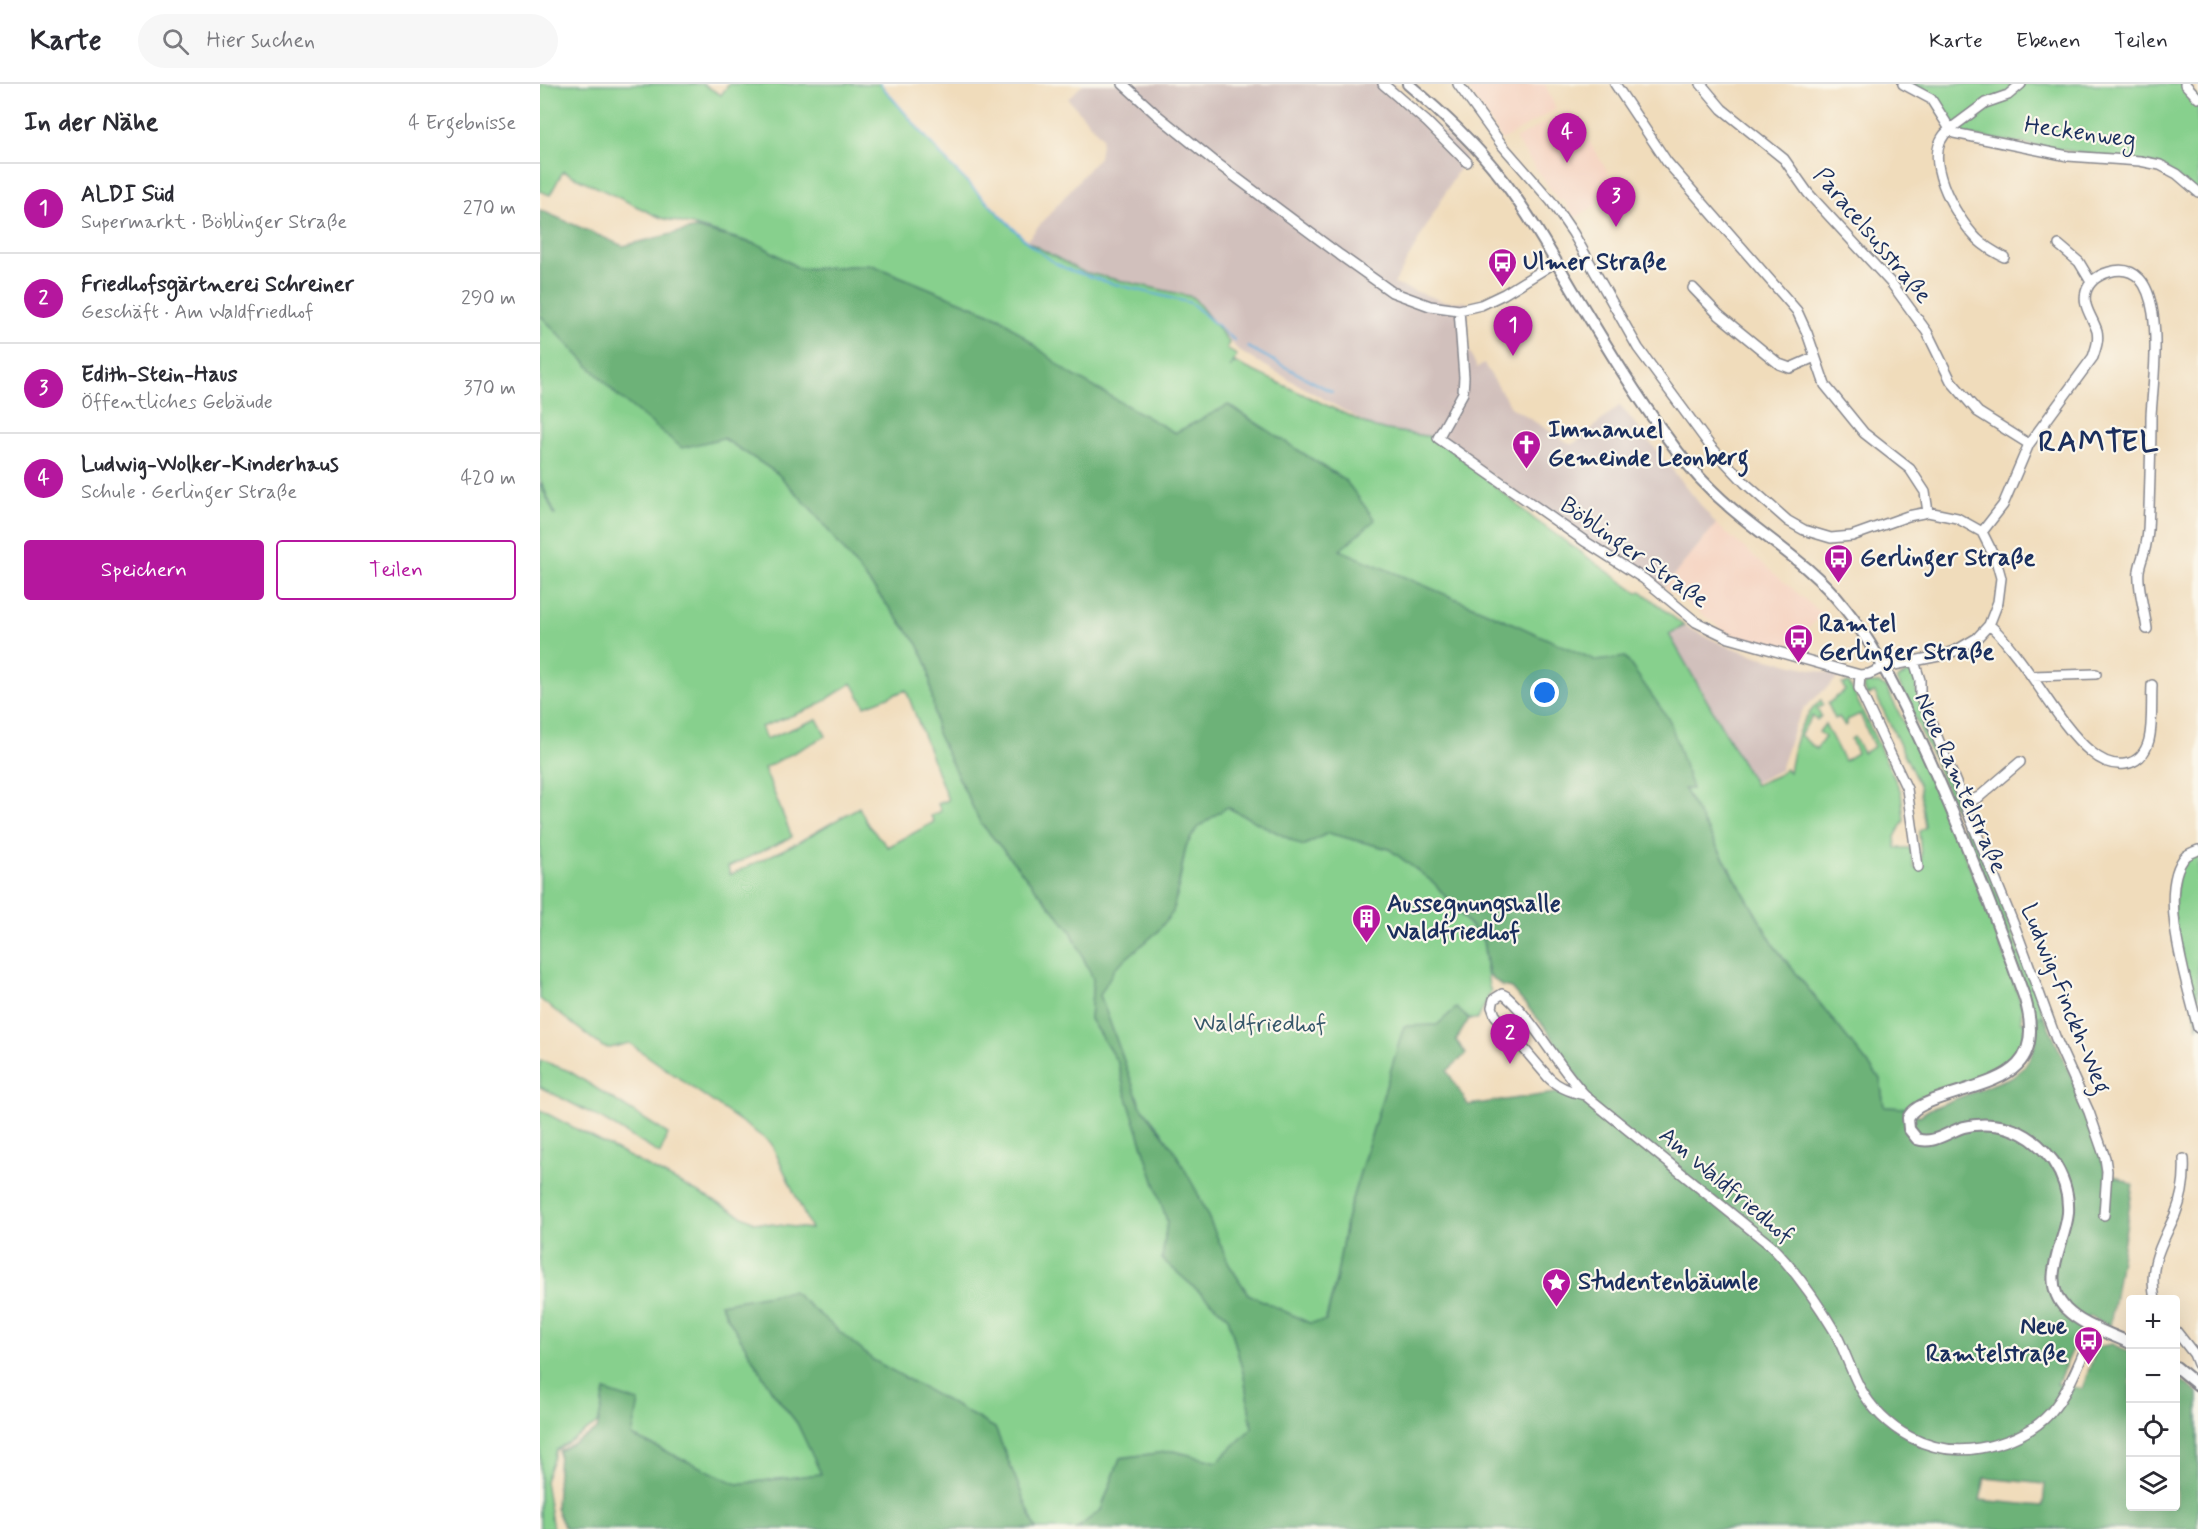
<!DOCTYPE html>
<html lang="de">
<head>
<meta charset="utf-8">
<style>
  body { margin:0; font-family:Mynerve,sans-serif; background:#f7f7f7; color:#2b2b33 }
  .controls { position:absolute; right:18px; bottom:18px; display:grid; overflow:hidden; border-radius:6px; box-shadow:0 6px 24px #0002 }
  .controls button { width:54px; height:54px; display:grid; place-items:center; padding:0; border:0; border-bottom:2px solid #e1e1e2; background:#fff; color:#2b2b33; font:30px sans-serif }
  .you { position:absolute; left:1005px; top:609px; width:21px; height:21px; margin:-15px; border:4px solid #fff; border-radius:50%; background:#1a73e8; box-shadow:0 0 0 9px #1a73e833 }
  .badge { display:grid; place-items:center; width:39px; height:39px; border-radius:50%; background:#b5179e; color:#fff; font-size:20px; font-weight:700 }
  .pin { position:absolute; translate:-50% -50px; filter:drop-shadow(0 2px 3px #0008) }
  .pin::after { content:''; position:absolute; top:32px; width:21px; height:18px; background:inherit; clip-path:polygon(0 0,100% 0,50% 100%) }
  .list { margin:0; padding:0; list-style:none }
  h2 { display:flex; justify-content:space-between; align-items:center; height:78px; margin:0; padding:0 24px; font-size:26px }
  h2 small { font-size:20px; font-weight:400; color:#7c7c81 }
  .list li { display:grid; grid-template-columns:39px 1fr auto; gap:18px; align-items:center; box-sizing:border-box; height:90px; padding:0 24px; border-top:2px solid #e1e1e2 }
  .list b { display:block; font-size:22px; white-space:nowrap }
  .list p { margin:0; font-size:20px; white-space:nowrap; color:#7c7c81 }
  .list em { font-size:20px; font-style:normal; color:#7c7c81 }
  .actions { display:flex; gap:12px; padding:18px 24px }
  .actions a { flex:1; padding:14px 0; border:2px solid #b5179e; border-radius:6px; text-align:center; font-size:21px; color:#b5179e }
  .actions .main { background:#b5179e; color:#fff }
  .icon { flex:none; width:33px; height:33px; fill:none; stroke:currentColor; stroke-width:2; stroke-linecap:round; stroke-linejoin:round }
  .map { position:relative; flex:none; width:1658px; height:1445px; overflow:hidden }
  header { display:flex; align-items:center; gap:36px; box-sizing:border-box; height:84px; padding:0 30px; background:#fff; border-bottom:2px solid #e1e1e2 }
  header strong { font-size:28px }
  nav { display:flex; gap:33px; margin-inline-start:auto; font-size:21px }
  .search { width:420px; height:54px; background:#f7f7f7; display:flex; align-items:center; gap:15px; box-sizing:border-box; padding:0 21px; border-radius:33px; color:#7c7c81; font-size:22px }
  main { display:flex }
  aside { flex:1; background:#fff }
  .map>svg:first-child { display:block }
</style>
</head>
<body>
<header>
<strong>Karte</strong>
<div class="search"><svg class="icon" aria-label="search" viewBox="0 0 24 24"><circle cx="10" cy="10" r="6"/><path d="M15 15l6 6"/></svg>Hier suchen</div>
<nav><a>Karte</a><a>Ebenen</a><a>Teilen</a></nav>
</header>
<main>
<aside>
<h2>In der Nähe<small>4 Ergebnisse</small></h2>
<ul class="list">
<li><span class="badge">1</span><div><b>ALDI Süd</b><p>Supermarkt · Böblinger Straße</p></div><em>270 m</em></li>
<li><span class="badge">2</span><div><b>Friedhofsgärtnerei Schreiner</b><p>Geschäft · Am Waldfriedhof</p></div><em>290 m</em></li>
<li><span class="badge">3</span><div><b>Edith-Stein-Haus</b><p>Öffentliches Gebäude</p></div><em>370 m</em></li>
<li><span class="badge">4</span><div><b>Ludwig-Wolker-Kinderhaus</b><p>Schule · Gerlinger Straße</p></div><em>420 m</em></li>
</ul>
<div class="actions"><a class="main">Speichern</a><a>Teilen</a></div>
</aside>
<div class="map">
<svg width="1658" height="1445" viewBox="0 0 1658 1445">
  <rect width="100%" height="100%" fill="#fbf7ec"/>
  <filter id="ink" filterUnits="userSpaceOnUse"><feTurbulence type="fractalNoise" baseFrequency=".0167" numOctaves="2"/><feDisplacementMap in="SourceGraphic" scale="12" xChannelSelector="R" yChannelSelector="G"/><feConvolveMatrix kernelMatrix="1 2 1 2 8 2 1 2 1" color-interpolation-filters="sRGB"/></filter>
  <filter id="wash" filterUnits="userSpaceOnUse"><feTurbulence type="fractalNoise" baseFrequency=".008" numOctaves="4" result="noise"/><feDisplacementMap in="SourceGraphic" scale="24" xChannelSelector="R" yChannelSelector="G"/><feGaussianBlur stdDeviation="1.35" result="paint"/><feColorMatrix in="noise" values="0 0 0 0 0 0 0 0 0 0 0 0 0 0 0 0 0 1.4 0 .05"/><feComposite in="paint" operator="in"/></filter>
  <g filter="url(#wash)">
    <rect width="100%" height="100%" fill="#f0dcbb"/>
    <path fill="#f5d3c1" d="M925,0h80l11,25 -54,31z
      M1029,26l48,76 -19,11 -1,7 -22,14 -12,-19 -4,2 -44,-62z
      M1176,440l106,90 -32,34 -57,-11 -69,-50z"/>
    <path fill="#d1c0bc" d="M543,0h308l38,34 37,38 -72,128 49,17 24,1v43l10,23 7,-4 27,43 61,38 48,-40 96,119 -52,63 -112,-69 -114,-80 -63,-10 -136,-77 -32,-35 -71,-31 -53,-13 -57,-31 73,-84 3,-20 -34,-38z
      M1144,542l40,19 36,12 80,19 -36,32 -9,17 -15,45 -26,13 -85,-149z"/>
    <path fill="#87d08d" stroke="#518076" stroke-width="1.5" fill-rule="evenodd" d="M0,0h163l18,11 8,-11h151l69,80 77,77 57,31 110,25 36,45 -2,6 10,8 -7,12 4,-6 141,66 63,10 96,81 104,74 3,-2 43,35 -15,8 86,151 23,-10 8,-6 3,3c6,-32 8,-49 32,-72l2,5 -6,4 4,7 -4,4 -5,-4 -12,19 16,14 9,-12 -6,-5 6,-8 19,37 13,-8 -6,-14 3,-2 9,16 11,-6 -14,-33 -13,6v5l-2,1 -6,-9 -4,2 -7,-15 17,-14 -3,-6 7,-1 52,109 3,28 -9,17 1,11h14l4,20 8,-1 -3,-35 6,-5 -6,-42 -44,-92 -8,2 -3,-7 2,-5h13l8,6 60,121 62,157 13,40 -1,14 4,2 -1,15 -6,18 -16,13 -15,9 -69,22 -13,8 -21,-1 -4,-28 -105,-132 -91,-158h8l-95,-128 -258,-111 7,-69 -117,-76 -54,28 -108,-61 -66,-54 -129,-53 -72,4 -38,-23 -67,-20 -34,-8 -98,-47 -13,24 -10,-4z
      M1363,0h282l13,14v94l-38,-27 -206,-32 -23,-34z
      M0,231l77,80 106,43 54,35 35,37 106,134 10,23 9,66 43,89 91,109 22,48 -3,40 28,44 6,25 43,133 -5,38 66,58 16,59 8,52 -35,34 -43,-11 -54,7 -19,52 -25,19h-40l-41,-101 -122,-68 -81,-69 -72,13 52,87 25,32 25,51 -85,10 -105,-48 -26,-45 -8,32 -42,27 -11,31 8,48h-13v-419l214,112 57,7 -40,-86 -142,-100 -19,5 -7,-1 -63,-48v-516l15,33v-2l-15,-35zM312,599l13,23 41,-16 42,110 -10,4 3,7 -10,5 3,6 -46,25 -20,-22 -9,-18 -62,36 -67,32 -2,-8 64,-30 -28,-69 62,-32 -9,-17 -51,20 -5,-12 54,-20z
      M1373,586l4,8 -1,12 56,137 72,189 -9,1c-37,-116 -87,-227 -138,-338z
      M687,723l76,39 25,-13 61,16 45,34 49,58 6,46 2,4 -13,28h-9l-13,-11 -19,17 -33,2 -57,189 -11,65 -11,41 -16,1 -61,-29 -18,-28 -33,-74 -35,-60 -22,-27 -40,-110 14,-27 43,-36 20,-36 9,-50 11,-19z
      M1658,766v178l-25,-114 6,-45z
      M0,976l29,11 99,63 -8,20 -58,-35 -62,-32z"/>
    <path fill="#6db278" stroke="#44706b" stroke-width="1.5" fill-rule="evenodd" d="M0,126l83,36 73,-18 66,18 38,23 72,-4 129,53 68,55 106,60 53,-28 118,76 29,39 -35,30 145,61 112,50 28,-4 45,64 22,68h-8l3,6 88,152 105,132 4,28 21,1 14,8 11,-7 84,-33c19,-14 25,-36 21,-59l9,-1 44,98 17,57 28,14 -23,141 -22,-10 -31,68 25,5 15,-42 15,-3 18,9v153h46v-130l22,17v136h-1122l25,-19 19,-52 54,-7 43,11 35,-34 -8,-52 -16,-59 -66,-58 5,-38 -43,-133 -6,-25 -28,-44 3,-40 -22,-48 -91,-109 -43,-89 -9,-66 -10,-23 -106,-134 -35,-37 -54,-35 -41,10 -65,-53 -77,-80zM687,723l76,39 25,-13 61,16 45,34 49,57 6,35 13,11 9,2 35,40 39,61 -117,16 -21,-34 19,-17 -10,-14 13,-21 -13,-11 -19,17 -33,1 -57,190 -11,65 -10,40 -17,2 -61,-29 -18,-28 -33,-74 -24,-44 -33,-43 -40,-110 15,-27 42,-36 16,-20 13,-66 11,-18zM1445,1394l60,6 -2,22 -63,-6z
      M252,1207l81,69 122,68 41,101h-468l-4,-2 -8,-19 3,-57 38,-21 8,-39 34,11 -7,34 105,48 84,-10 -24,-51 -25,-32 -52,-87z"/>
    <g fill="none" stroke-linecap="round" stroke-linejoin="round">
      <path stroke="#64addc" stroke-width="2" d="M340,0l69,80 81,81 25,18 14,7 41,13 81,20 43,37
        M708,263l84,45"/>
    </g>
  </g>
  <g filter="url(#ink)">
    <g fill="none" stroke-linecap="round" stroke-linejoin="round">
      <defs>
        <path id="minor" d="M583,0l34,31 57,46 126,94 52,37 38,14 29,4 22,-5 23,-11 52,-32
          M843,0l44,38 40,40
          M918,0l44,61 49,56 22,32 65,115 73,99 34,36 43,38 16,9 27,8 21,-2 56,-20 20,-4 29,6 25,14 14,28 5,18 -3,24 -9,23 -12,13 -22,13 -16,5 -55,11 -15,7 -9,1 -131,-37 -33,-16 -52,-43 -58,-37 -148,-104 25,-45 1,-16 -5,-67
          M1075,0l52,78 130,149 10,22 18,52 39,48 46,36 15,23 3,20
          M1161,0l21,25 62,50 24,34 84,91 35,48 24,49 27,31 51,32
          M1363,0l28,15 19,30 35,-26 23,-8 13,-11
          M1645,0l13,14
          M1519,161l20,17 12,20
          M1464,173c-10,-5 -19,-10 -27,-18 -22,-23 -59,-85 -27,-110l4,4 114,23 72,5 20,4 17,9 21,18
          M1153,204l26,27 60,49 11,4 25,-11
          M1442,448l21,-27 26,-61 64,-87c3,-9 6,-17 4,-26 -4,-13 -15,-25 -11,-39 3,-11 13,-17 23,-20 64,-18 43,114 42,144 0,31 -1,61 -2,92 -1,12 0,25 -3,36 -1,9 -6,18 -7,27 -2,14 6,42 8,58
          M1449,541c11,8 18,19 27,30 23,29 48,75 75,97 21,18 50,18 58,-12 4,-17 2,-37 3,-55
          M1374,577l6,19v15l96,235 40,109 33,73 16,46 2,13 -3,44
          M1320,591l-1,13 48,101 11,78
          M1492,592l64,-2
          M1425,719l14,-6 41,-35
          M1658,766c-4,2 -10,4 -12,6 -31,32 3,134 12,172
          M1045,1011c-14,-3 -26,-7 -36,-17l-54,-63 -3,-8 2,-8 8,-5 4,2c31,28 50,68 79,99l185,150c26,26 46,55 65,87 9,17 15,37 24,54 24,44 71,71 121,62 78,-15 86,-57 115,-121
          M1615,1216c-7,-36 6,-54 20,-85 7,-17 10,-38 9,-56
          M1636,1247l18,23 4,10"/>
        <path id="major" d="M868,0c34,29 68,60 95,96 27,36 49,75 72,114 29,48 58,97 91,142 21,30 48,59 77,82 35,28 73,53 101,89 31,38 51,82 73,126 41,87 76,176 108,266 23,79 -34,80 -91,101 -10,4 -21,8 -26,18l1,11 8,10c17,6 32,-8 47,-12 16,-4 35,-3 50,3 16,6 29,18 39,31 10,15 16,34 15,52 -3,32 -30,67 -2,96 17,17 43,24 64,34
          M1636,1283l22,18"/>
      </defs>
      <use href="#minor" stroke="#86868c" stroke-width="12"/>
      <use href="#major" stroke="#86868c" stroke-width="14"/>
      <use href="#minor" stroke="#fff" stroke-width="9"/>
      <use href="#major" stroke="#fff" stroke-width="10"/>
    </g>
  </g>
  <defs>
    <symbol id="bus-pin" viewBox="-11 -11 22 30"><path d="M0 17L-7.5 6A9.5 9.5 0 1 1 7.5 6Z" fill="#b5179e" stroke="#fbf7ec"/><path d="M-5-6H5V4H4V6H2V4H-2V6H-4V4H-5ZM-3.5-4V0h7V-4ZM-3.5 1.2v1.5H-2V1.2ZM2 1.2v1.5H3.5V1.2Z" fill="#fff"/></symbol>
    <symbol id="church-pin" viewBox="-11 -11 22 30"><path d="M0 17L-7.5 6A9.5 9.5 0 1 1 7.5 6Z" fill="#b5179e" stroke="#fbf7ec"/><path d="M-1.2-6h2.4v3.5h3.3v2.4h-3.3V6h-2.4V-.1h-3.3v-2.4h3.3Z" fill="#fff"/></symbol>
    <symbol id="building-pin" viewBox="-11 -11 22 30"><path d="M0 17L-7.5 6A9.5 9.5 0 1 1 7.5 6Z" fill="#b5179e" stroke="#fbf7ec"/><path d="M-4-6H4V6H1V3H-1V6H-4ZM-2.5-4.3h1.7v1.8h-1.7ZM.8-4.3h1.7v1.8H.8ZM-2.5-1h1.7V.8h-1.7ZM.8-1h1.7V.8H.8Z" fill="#fff"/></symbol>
    <symbol id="sight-pin" viewBox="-11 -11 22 30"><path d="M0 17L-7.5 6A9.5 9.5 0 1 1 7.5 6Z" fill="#b5179e" stroke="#fbf7ec"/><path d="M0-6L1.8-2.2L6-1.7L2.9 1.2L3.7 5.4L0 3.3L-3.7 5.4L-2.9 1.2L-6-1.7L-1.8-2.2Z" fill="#fff"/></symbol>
  </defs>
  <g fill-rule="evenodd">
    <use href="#bus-pin" x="946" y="162" width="33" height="45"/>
    <use href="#church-pin" x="970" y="344" width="33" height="45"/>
    <use href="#bus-pin" x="1282" y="458" width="33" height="45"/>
    <use href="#bus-pin" x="1242" y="538" width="33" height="45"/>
    <use href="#building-pin" x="810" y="818" width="33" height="45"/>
    <use href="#sight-pin" x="1000" y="1182" width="33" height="45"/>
    <use href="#bus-pin" x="1532" y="1240" width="33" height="45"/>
  </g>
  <g text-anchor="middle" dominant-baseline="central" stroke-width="4.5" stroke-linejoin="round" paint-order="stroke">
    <g font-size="24" fill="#1b2f5e" stroke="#fbf7ec">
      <text transform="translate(1540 49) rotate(8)">Heckenweg</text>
      <text transform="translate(1332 152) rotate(50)">Paracelsusstraße</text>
      <text transform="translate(1094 469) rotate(35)">Böblinger Straße</text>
      <text transform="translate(1420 699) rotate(66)">Neue Ramtelstraße</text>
      <text transform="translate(1525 915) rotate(68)">Ludwig-Finckh-Weg</text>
      <text transform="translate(1186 1102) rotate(40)">Am Waldfriedhof</text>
    </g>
    <g font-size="24" font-weight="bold" fill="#1b2f5e" stroke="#fbf7ec" text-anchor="start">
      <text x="983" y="178">Ulmer Straße</text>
      <text x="1008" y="346">Immanuel<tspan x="1008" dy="28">Gemeinde Leonberg</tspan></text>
      <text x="1320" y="474">Gerlinger Straße</text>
      <text x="1279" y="540">Ramtel<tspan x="1279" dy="28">Gerlinger Straße</tspan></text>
      <text x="847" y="820">Aussegnungshalle<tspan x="847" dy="28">Waldfriedhof</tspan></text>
      <text x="1038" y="1198">Studentenbäumle</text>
      <text x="1527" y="1242" text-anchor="end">Neue<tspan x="1527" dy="28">Ramtelstraße</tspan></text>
    </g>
    <g font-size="24" fill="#36576a" stroke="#fbf7ec">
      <text x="720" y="940">Waldfriedhof</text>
    </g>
    <g font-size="30" font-weight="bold" letter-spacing="1.5" fill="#1b2f5e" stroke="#fbf7ec">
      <text x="1559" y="358">RAMTEL</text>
    </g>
  </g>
</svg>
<div class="controls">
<button>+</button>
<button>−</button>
<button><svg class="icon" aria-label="locate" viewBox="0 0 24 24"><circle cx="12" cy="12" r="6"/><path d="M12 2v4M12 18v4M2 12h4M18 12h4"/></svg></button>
<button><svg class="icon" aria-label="layers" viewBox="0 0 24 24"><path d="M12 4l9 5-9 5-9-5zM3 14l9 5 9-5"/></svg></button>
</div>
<div class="you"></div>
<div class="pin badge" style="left:973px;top:272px">1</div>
<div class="pin badge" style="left:970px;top:980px">2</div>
<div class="pin badge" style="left:1076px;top:143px">3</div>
<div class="pin badge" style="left:1027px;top:79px">4</div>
</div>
</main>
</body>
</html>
